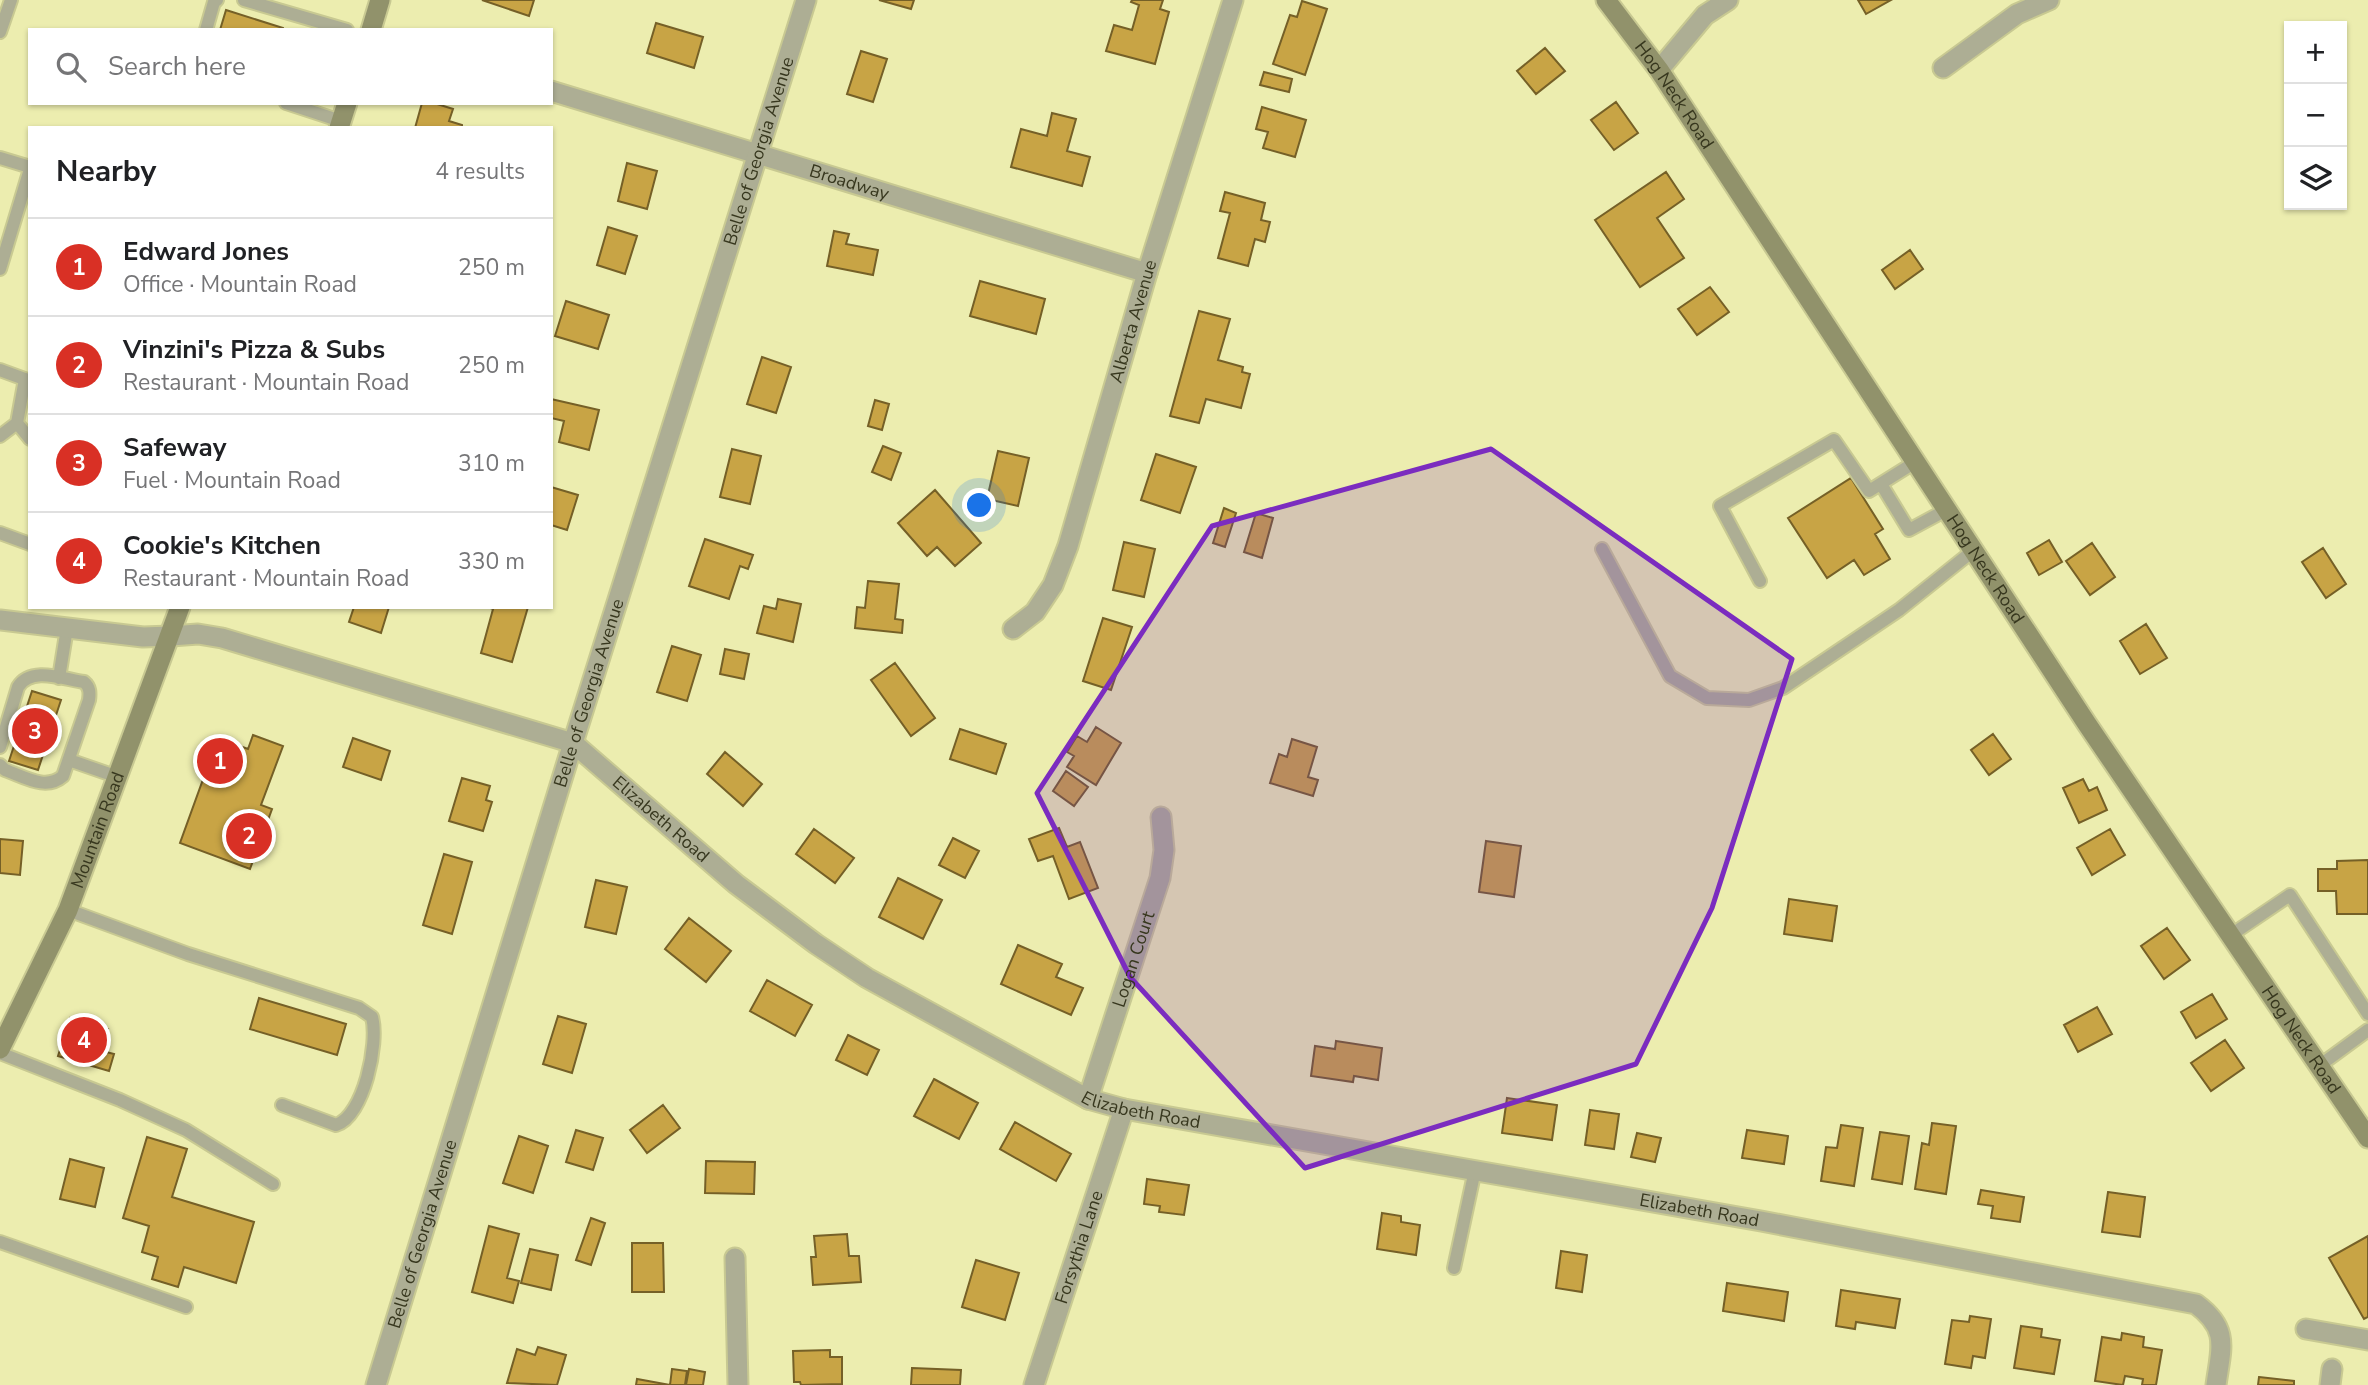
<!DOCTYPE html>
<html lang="en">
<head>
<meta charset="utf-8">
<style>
  body { margin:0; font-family:"Nunito Sans",sans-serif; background:#f6f6f6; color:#202124 }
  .controls { position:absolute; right:21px; top:21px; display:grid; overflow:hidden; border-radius:0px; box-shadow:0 2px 5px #0004 }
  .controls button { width:63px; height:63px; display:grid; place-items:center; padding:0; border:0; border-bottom:2px solid #e0e0e0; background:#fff; color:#202124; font:35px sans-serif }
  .you { position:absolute; left:980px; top:506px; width:24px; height:24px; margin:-18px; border:5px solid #fff; border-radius:50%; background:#1a73e8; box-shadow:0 0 0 10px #1a73e833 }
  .badge { display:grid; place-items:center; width:46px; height:46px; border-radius:50%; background:#d93025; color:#fff; font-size:23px; font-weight:700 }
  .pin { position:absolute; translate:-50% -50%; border:4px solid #fff; box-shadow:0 2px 7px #0006 }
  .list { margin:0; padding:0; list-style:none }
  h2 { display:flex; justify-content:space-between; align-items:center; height:91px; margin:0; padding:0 28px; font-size:30px }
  h2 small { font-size:23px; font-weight:400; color:#757577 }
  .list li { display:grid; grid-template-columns:46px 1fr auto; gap:21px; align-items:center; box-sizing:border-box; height:98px; padding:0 28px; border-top:2px solid #e0e0e0 }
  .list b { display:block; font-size:26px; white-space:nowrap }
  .list p { margin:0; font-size:23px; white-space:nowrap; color:#757577 }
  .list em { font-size:23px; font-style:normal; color:#757577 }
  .icon { flex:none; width:38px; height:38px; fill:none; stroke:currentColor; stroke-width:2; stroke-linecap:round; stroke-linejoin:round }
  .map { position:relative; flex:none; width:2368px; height:1385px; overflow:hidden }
  .search { position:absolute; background:#fff; box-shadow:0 2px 5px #0004; left:28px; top:28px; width:525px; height:77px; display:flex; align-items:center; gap:18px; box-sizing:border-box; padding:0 24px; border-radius:0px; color:#757577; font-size:26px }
  .panel { position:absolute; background:#fff; box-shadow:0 2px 5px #0004; left:28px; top:126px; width:525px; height:483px; border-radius:0px }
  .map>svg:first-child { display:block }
</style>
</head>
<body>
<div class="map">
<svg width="2368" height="1385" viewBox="0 0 2368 1385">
  <rect width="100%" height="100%" fill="#ecedaf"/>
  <path fill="#c8a445" stroke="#756027" stroke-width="2" d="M482,0h52l-5,16z
    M879,0h35l-3,9z
    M1132,0h31l-3,9 9,3 -14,52 -49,-13 8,-26 18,5 7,-25 -8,-3z
    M1858,0h33l-25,14z
    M1302,1l25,8 -22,66 -32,-11 17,-49 7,2z
    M226,10l57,18v2h-63z
    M656,23l47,14 -9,31 -47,-15z
    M1545,48l20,23 -29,23 -19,-23z
    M861,51l26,8 -14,43 -26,-8z
    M1264,72l28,7 -3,13 -29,-7z
    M1616,102l22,31 -24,17 -23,-30z
    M422,103h12l19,6 -4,12 13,4v3h-47z
    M1262,107l44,13 -11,37 -32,-9 5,-16 -12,-3z
    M1052,113l24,6 -9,32 23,6 -8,29 -71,-19 10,-38 26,7z
    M627,163l30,8 -10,38 -29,-8z
    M1666,172l18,27 -27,19 27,40 -44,29 -45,-67z
    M1225,192l40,11 -4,17 9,2 -5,20 -10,-3 -7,27 -30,-8 12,-45 -10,-2z
    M608,227l29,9 -12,38 -28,-9z
    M834,231l15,3 -3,10 32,6 -5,25 -46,-9z
    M1910,250l13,19 -28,20 -13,-19z
    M980,281l65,18 -9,35 -66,-18z
    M1710,287l19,25 -32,23 -19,-26z
    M566,301l43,14 -11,34 -43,-13z
    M1199,311l31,8 -12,41 25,7 -1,5 8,2 -9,34 -35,-9 -7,24 -29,-7z
    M762,357l29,10 -15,46 -29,-9z
    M551,399l48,11 -10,40 -30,-8 5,-21 -13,-3z
    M875,400l14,4 -7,26 -14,-4z
    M883,446l18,7 -10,27 -19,-8z
    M732,449l29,7 -11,48 -30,-7z
    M998,451l31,7 -11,48 -31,-7z
    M1156,454l40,13 -16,46 -39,-13z
    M1851,478l32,51 -8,5 15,25 -26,16 -10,-15 -27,18 -39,-60z
    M551,487l27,8 -11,35 -16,-5z
    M935,490l46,53 -26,23 -18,-19 -10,9 -29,-33z
    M1224,508l12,5 -11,34 -12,-4z
    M1256,513l17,5 -11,40 -18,-6z
    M705,539l48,16 -5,14 -8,-3 -11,33 -40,-13z
    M2049,540l13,22 -23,13 -12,-22z
    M1124,542l31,7 -11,48 -31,-7z
    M2092,543l23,34 -25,18 -24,-34z
    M2323,548l23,36 -20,14 -24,-36z
    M868,581l31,3 -4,35 8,1 -1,13 -47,-5 2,-21 8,1z
    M778,599l23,5 -8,38 -36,-9 7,-27 12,3z
    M354,607h35l-8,26 -32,-11z
    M488,607h40l-16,55 -31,-9 12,-44z
    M1103,618l29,9 -21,63 -28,-9z
    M2146,624l21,34 -27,16 -20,-33z
    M672,646l29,9 -14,46 -30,-9z
    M725,649l24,5 -5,25 -24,-5z
    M895,663l40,55 -24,18 -40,-56z
    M32,691l29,9 -23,70 -29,-9z
    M1096,727l25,16 -25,42 -29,-18 7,-11 -7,-4 10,-16 10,6z
    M960,729l46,15 -10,30 -46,-15z
    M1993,734l18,25 -22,16 -18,-25z
    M253,735l30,11 -22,59 11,4 -22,60 -70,-26 38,-105 30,11z
    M353,738l37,13 -9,29 -38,-13z
    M1292,739l25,8 -9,30 10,3 -5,16 -43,-13 9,-29 8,3z
    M725,752l37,32 -19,22 -36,-32z
    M1066,771l22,16 -14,19 -21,-15z
    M462,778l28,8 -4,14 6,2 -9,29 -34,-10z
    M2083,779l6,12 8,-4 10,23 -28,13 -16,-35z
    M1059,828l8,19 13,-5 18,46 -29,11 -16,-43 -15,5 -9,-22z
    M814,829l40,29 -19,25 -39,-29z
    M2110,829l15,26 -33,20 -15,-27z
    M953,838l26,13 -14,27 -26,-13z
    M0,839l23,2 -3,34 -20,-2z
    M1486,841l35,5 -7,51 -35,-5z
    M444,854l28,8 -20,72 -29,-9z
    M2368,860v54h-31l-1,-23h-18v-22h19v-8z
    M898,878l44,22 -19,39 -44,-22z
    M596,880l31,7 -11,47 -31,-7z
    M1789,899l48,7 -5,35 -48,-7z
    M689,918l42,33 -25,31 -41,-33z
    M2167,928l23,32 -26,19 -23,-33z
    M1018,945l44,19 -6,13 27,11 -12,27 -70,-31z
    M767,980l45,25 -17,31 -45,-25z
    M2212,994l15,25 -31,19 -15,-26z
    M259,998l87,26 -9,31 -87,-26z
    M2097,1007l15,27 -34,18 -14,-27z
    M558,1016l28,8 -14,49 -29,-9z
    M70,1018l38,11 -6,22 12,3 -5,17 -51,-15z
    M848,1035l31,15 -12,25 -31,-15z
    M2225,1040l19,28 -33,23 -20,-28z
    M1336,1041l46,7 -4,32 -24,-4 -1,6 -42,-6 4,-30 20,3z
    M934,1079l44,24 -19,36 -45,-23z
    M1507,1098l50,7 -5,35 -50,-7z
    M663,1105l17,23 -33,25 -17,-23z
    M1590,1110l29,4 -5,35 -29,-4z
    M1015,1122l56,32 -15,27 -56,-32z
    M1932,1123l24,3 -10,68 -31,-5 7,-46 7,2z
    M1841,1125l22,3 -9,58 -33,-5 5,-34 11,1z
    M576,1130l27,8 -10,32 -27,-8z
    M1747,1130l41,6 -4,28 -42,-6z
    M1880,1132l29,4 -7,48 -30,-5z
    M1637,1133l24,5 -6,24 -24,-5z
    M519,1136l29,10 -15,47 -30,-10z
    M147,1137l40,12 -15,48 82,25 -18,61 -52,-16 -6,20 -26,-8 6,-22 -16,-5 7,-26 -26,-8z
    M70,1159l34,9 -9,39 -35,-8z
    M706,1161l49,1 -1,32 -49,-1z
    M1147,1179l42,6 -5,30 -25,-3 1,-6 -16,-2z
    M1981,1190l43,7 -4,25 -29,-4 2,-12 -15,-2z
    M2108,1192l37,5 -5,40 -38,-5z
    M1382,1213l19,3v6l19,3 -4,30 -39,-6z
    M591,1218l14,5 -14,42 -15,-5z
    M489,1226l30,8 -12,44 12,3 -6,22 -41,-11z
    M847,1234l2,22h10l2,26 -48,3 -2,-28h5l-2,-21z
    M2368,1236v81l-4,2 -35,-61z
    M632,1243h31l1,49h-32z
    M530,1249l28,6 -7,35 -30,-7z
    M1561,1251l26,4 -5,37 -26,-4z
    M976,1260l43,13 -14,47 -43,-13z
    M1727,1283l61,9 -4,29 -61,-10z
    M1841,1290l59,9 -5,29 -39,-6 -1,7 -19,-3z
    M1970,1316l21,3 -6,39 -12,-2 -2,12 -26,-4 7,-44 17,2z
    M2021,1326l21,3 -1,8 19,3 -6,34 -40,-6z
    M2122,1333l22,4 -1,10 19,3 -6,35h-14l1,-6 -18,-3 -2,9 -28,-4 7,-44 19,3z
    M538,1347l28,8 -9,30 -50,-2 10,-34 18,6z
    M830,1350v7h12v27l-41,1 -1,-3h-6l-1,-31z
    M912,1368l49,2 -1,15h-49z
    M672,1369l15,2 -2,14h-49l1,-6 33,6z
    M689,1369l16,3 -2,13h-17z
    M2259,1377l35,4v4h-36z"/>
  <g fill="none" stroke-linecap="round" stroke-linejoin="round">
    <defs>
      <path id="service" d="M244,0l103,30
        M206,30l8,-28 3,-2
        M0,32l11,-32
        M286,103l55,18
        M0,158l30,9
        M0,269l30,-100
        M0,370l30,11
        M25,379l-8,44 13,16
        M0,436l17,-13
        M1881,484l28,46 39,-21
        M0,533l30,11
        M1602,549l68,127 37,22 42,2 34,-12 116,-78 75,-60
        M1760,581l-40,-75 114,-66 35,51 48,-30
        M59,678l8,-50
        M0,747l18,-60c13,-21 45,-8 66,-5 6,5 6,11 5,18l-26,76c-17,15 -38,1 -58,-6l-5,-5
        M69,760l49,17
        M68,910l120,44 171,54 13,9c7,26 -8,99 -36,108l-54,-20
        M2231,935l59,-40 78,119
        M0,1053l120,47 66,30 87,54
        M2319,1066l49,-36
        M0,1242l186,65
        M1454,1268l21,-98"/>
      <g id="minor">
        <path d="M1943,68l74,-54 32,-14"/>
        <path d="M1659,70l46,-55 23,-15"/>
        <path id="s1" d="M551,91l596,182"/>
        <path id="s2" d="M1013,629l22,-17 18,-27 15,-39 79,-273 86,-273"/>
        <path id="s3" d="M171,636l27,-2 24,4 351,105 163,141 80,60 51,34 221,121 36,10 637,112 435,83c34,25 25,44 20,81"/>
        <path id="s4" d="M1088,1099l72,-221 4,-28 -3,-33"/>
        <path d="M735,1258l3,127"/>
        <path d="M2306,1329l62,11"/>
        <path id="s5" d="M376,1385l197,-642 233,-743"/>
        <path id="s6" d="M1034,1385l90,-276"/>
        <path d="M2330,1385l2,-16"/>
      </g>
      <path id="tertiary" d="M0,620l143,17 28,-1"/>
      <g id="secondary">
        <path id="s7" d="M1606,0l53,70 428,654 281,414"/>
        <path d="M371,30l9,-30"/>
        <path d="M339,128l8,-25"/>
        <path id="s8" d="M0,1049l68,-139 112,-303"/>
      </g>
    </defs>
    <use href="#service" stroke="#c8c992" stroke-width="16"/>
    <use href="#minor" stroke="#c8c992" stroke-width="23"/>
    <use href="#tertiary" stroke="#c8c992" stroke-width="23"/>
    <use href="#secondary" stroke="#c8c992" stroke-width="23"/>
    <use href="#service" stroke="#adae94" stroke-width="12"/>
    <use href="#minor" stroke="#adae94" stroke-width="19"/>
    <use href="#tertiary" stroke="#adae94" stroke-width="19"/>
    <use href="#secondary" stroke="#91926b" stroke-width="19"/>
  </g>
  <path fill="#7b2cbf" fill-opacity="0.2" stroke="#7b2cbf" stroke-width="5" stroke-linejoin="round" d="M1491,449l301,210 -80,249 -76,156 -331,104 -175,-191 -93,-184 175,-267z"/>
  <g text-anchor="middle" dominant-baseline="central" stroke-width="7" stroke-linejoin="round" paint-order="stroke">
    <g font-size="18" fill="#37371e" stroke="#fff">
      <text stroke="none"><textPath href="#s7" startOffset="117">Hog Neck Road</textPath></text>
      <text stroke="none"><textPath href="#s5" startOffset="1292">Belle of Georgia Avenue</textPath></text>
      <text stroke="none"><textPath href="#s1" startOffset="312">Broadway</textPath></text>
      <text stroke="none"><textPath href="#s2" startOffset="336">Alberta Avenue</textPath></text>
      <text stroke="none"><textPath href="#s7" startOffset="684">Hog Neck Road</textPath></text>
      <text stroke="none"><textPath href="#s5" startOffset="724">Belle of Georgia Avenue</textPath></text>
      <text stroke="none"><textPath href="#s3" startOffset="534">Elizabeth Road</textPath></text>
      <text stroke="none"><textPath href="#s8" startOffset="240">Mountain Road</textPath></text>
      <text stroke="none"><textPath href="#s4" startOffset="147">Logan Court</textPath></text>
      <text stroke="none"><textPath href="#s7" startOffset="1251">Hog Neck Road</textPath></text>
      <text stroke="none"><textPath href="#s3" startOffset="1101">Elizabeth Road</textPath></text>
      <text stroke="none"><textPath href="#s3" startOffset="1668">Elizabeth Road</textPath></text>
      <text stroke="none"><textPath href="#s5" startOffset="158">Belle of Georgia Avenue</textPath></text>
      <text stroke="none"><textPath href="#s6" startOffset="145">Forsythia Lane</textPath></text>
    </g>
  </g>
</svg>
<div class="controls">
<button>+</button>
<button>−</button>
<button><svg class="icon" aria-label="layers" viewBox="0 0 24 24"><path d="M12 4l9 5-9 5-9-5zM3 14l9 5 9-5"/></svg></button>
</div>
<div class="you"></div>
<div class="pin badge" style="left:220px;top:761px">1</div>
<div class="pin badge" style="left:249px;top:836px">2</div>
<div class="pin badge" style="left:35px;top:731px">3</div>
<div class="pin badge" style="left:84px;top:1040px">4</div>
<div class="search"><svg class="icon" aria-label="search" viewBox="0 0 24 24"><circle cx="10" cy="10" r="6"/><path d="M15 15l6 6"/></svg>Search here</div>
<section class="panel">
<h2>Nearby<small>4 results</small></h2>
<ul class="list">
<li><span class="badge">1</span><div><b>Edward Jones</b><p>Office · Mountain Road</p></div><em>250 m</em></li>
<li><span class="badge">2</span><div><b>Vinzini's Pizza &amp; Subs</b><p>Restaurant · Mountain Road</p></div><em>250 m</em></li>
<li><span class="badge">3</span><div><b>Safeway</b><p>Fuel · Mountain Road</p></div><em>310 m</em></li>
<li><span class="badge">4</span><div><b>Cookie's Kitchen</b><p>Restaurant · Mountain Road</p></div><em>330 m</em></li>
</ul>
</section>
</div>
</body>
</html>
